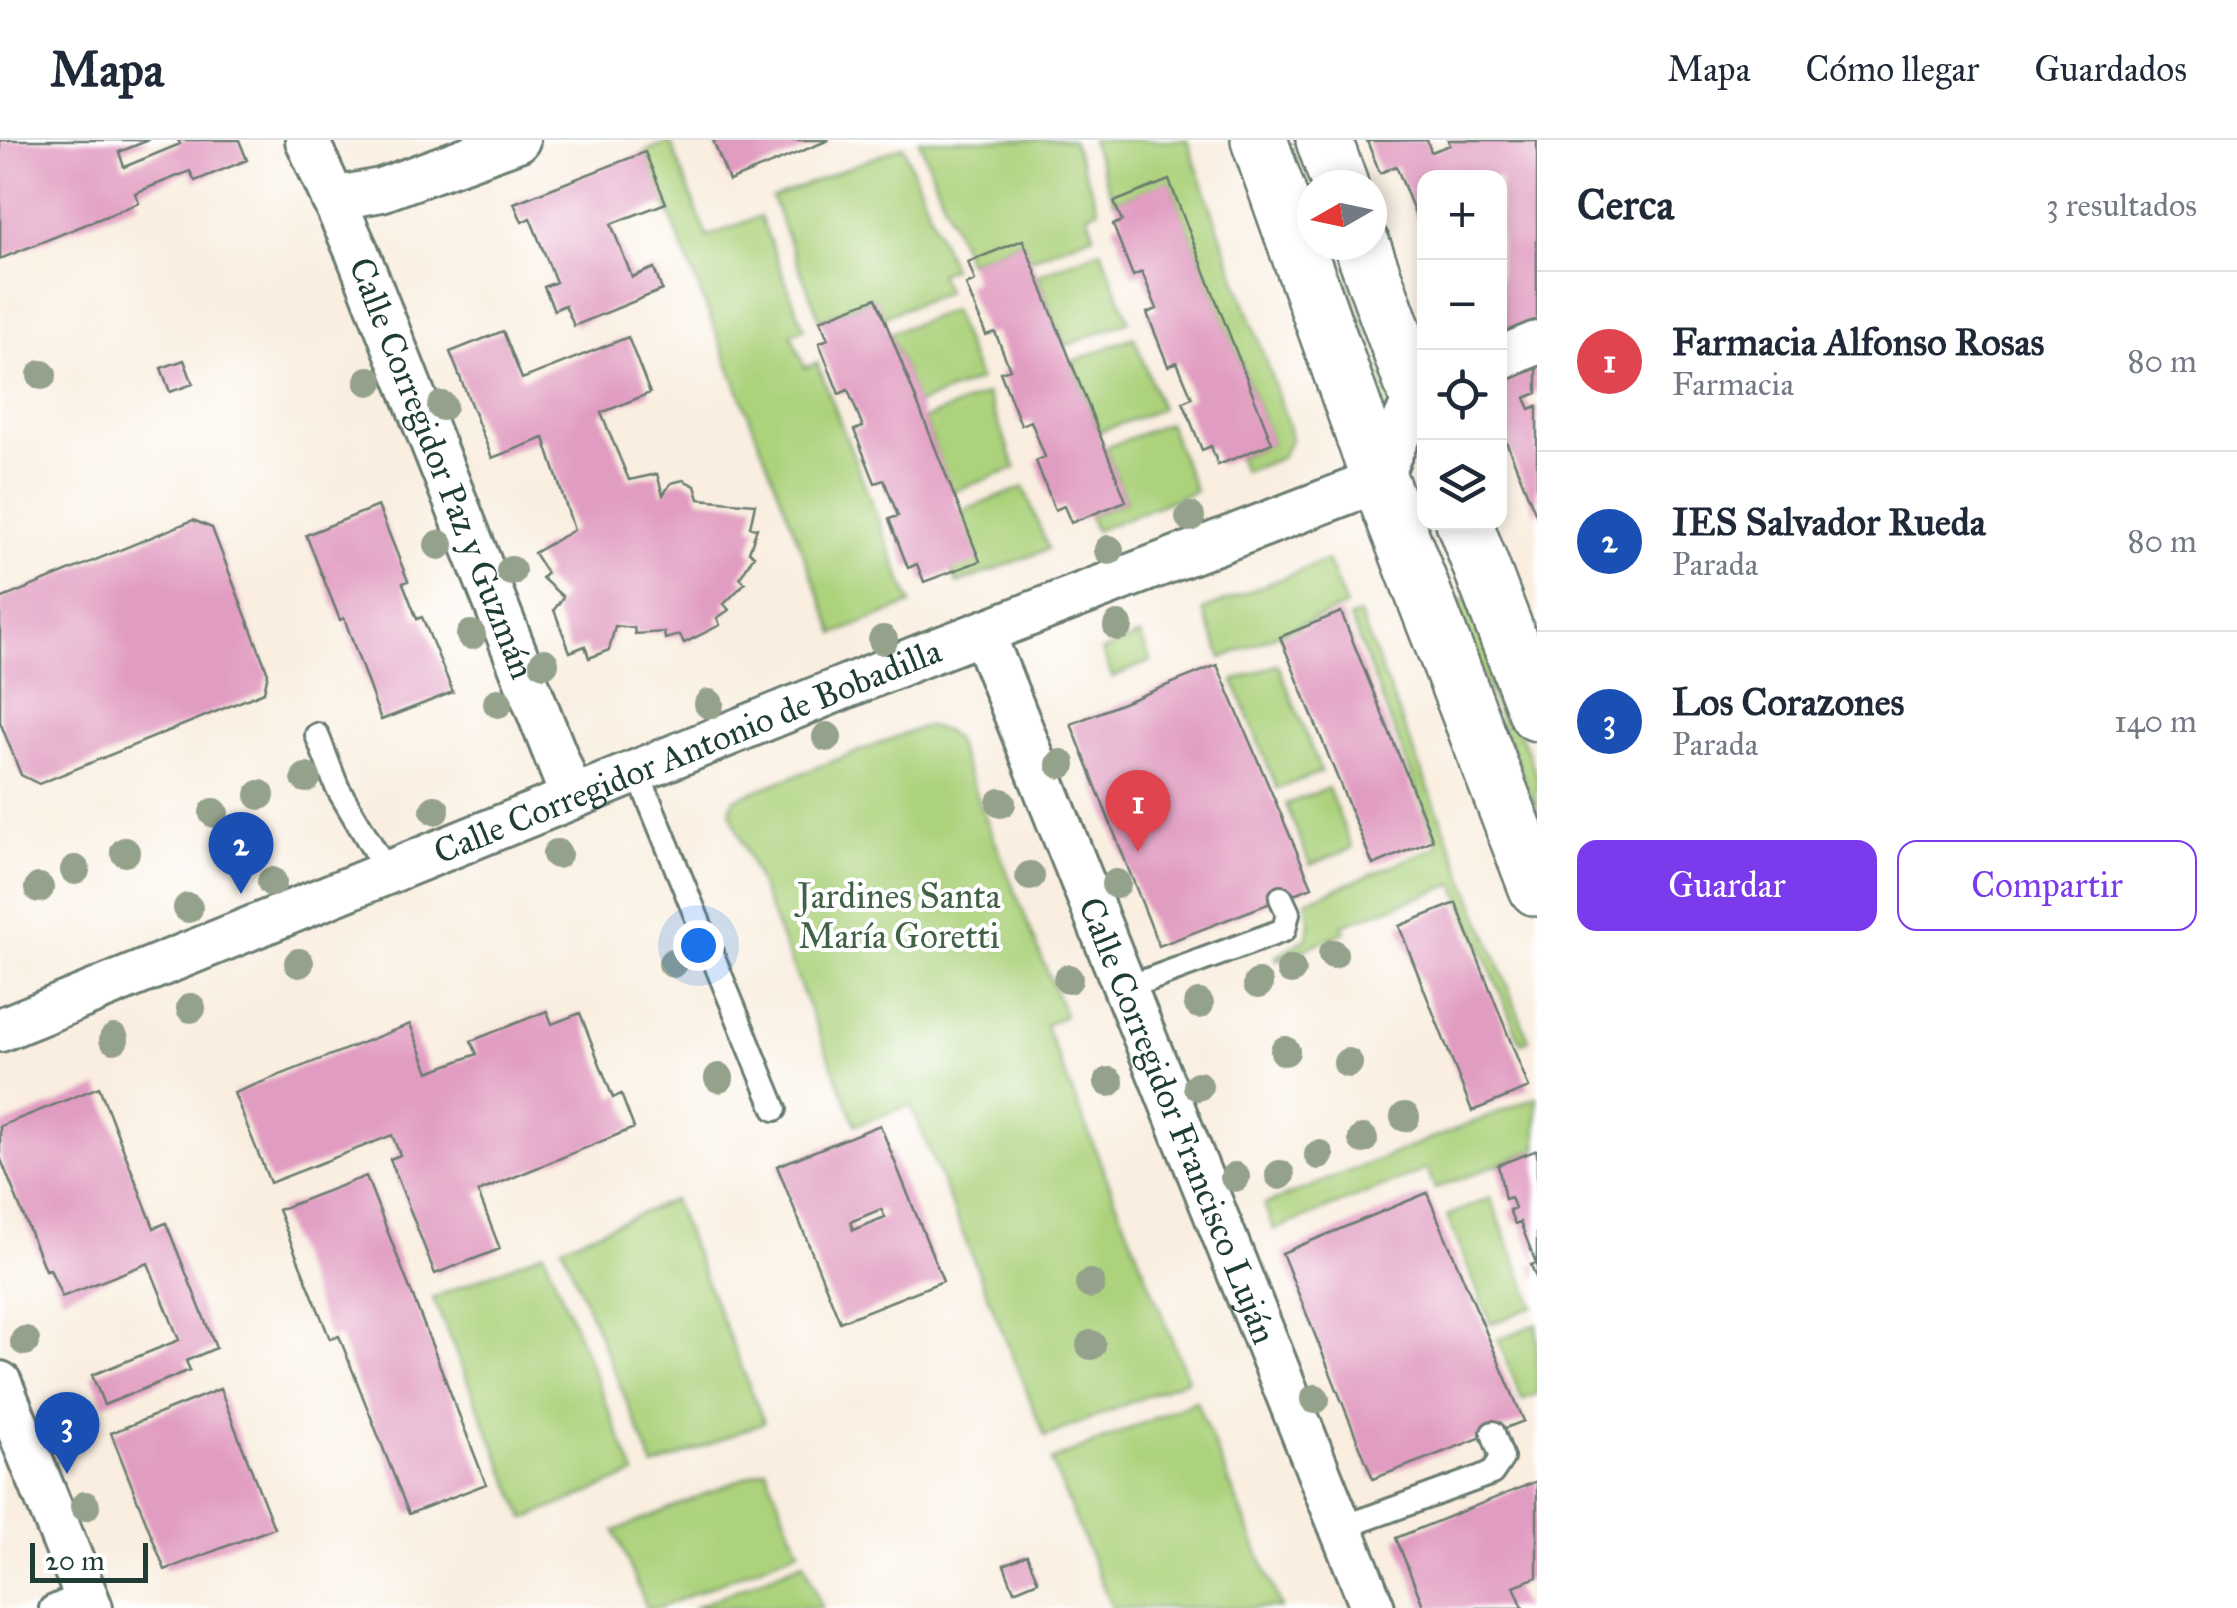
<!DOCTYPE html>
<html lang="es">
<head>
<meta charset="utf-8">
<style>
  body { margin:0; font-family:"IM FELL Great Primer",serif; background:#f2f2f3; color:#1f2937 }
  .controls { position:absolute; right:30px; top:30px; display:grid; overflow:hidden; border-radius:20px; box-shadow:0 5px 15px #0003 }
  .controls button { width:90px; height:90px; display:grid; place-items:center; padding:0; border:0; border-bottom:2px solid #e0e1e3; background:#fff; color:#1f2937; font:50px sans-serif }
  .compass { position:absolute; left:1297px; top:30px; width:90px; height:90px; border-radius:50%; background:#fff; box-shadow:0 5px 15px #0003; rotate:261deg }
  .scale { position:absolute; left:30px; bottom:25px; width:118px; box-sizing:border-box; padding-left:10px; border:5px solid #1f3d34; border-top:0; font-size:28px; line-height:35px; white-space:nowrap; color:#1f3d34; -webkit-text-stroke:8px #fff; paint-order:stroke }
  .you { position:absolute; left:698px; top:805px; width:35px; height:35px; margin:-25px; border:8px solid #fff; border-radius:50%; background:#1a73e8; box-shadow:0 0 0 15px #1a73e833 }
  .badge { display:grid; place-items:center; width:65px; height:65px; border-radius:50%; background:#7c3aed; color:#fff; font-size:32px; font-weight:700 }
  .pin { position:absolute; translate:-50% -82px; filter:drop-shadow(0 2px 5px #0008) }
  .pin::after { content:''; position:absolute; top:52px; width:35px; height:30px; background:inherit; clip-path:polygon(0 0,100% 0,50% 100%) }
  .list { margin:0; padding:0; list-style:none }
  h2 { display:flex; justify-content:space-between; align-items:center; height:130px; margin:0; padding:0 40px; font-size:42px }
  h2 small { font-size:32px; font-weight:400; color:#747a83 }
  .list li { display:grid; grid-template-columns:65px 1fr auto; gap:30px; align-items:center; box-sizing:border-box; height:180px; padding:0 40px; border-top:2px solid #e0e1e3 }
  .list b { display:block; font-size:38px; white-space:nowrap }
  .list p { margin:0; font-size:32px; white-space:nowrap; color:#747a83 }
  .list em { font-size:32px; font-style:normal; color:#747a83 }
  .actions { display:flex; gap:20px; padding:30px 40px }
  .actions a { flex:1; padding:22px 0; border:2px solid #7c3aed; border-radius:20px; text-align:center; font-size:35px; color:#7c3aed }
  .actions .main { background:#7c3aed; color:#fff }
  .icon { flex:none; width:55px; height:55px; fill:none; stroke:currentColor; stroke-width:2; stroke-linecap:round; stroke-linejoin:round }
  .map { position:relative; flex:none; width:1537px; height:1468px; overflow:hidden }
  header { display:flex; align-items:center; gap:60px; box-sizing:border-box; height:140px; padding:0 50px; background:#fff; border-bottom:2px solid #e0e1e3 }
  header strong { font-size:48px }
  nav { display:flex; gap:55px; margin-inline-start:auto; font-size:35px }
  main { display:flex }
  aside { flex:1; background:#fff }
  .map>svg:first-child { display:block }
</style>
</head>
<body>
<header>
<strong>Mapa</strong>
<nav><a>Mapa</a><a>Cómo llegar</a><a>Guardados</a></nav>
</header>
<main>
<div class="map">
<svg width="1537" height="1468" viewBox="0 0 1537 1468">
  <rect width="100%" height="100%" fill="#fff"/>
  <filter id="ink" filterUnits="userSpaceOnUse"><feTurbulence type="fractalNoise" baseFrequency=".01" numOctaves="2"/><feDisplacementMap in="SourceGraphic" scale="20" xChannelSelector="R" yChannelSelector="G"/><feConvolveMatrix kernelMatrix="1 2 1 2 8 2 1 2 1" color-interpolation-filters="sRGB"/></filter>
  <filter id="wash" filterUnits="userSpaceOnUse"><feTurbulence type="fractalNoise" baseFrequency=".0048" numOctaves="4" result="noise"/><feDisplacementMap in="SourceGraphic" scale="40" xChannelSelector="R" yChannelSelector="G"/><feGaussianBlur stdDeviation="2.25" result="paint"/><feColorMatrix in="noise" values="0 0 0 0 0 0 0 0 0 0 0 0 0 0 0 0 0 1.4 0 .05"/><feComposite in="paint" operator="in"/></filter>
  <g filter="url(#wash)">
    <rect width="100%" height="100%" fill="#f9eedf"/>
    <path fill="#acd27c" stroke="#668858" stroke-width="2.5" d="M919,0h153l27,69 -12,5 7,20 -64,25 -8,-19 -54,22z
      M1091,0h96l101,284 3,15 -10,19 -37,14 -6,-15 34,-14 -103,-262 -55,21z
      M670,1l37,96 53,-21 44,112 -13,6 14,34 12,-5 94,241 -76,30 -190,-482z
      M903,6l49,122 -13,5 7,19 -63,25 -8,-19 -55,22 -48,-122z
      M1323,105h12l56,157 -2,27z
      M1101,110l28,71 -64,25 -28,-71z
      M952,170l27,70 -62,24 -27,-71z
      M1134,197l27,72 -62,23 -28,-70z
      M987,254l29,74 -64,24 -28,-73z
      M1168,283l27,68 -100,40 -6,-15 37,-15 -21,-53z
      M1024,347l24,62 -91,35 -5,-13 8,-59z
      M1327,420l19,46 -124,52 -19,-48z
      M1467,458l70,178v37l-83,-211z
      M1359,474l170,426 -8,3 -66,-159 -113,41 3,7 -68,28 -1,-3 31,-20 3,-13 -4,-23 133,-55 -89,-229z
      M1140,495l11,26 -39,16 -10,-26z
      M1278,524l43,108 -44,17 -43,-108z
      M925,586l20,5 9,8 111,277 -20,9 143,354 -143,58 -134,-332 -55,20 -126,-314 4,-12z
      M1328,648l24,60 -42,17 -24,-61z
      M1537,957v52l-102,40 -8,-20 -153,61 -10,-25z
      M1490,1058l44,108 -43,18 -44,-108z
      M673,1060l91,222 -110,45 -92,-221z
      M544,1112l91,222 -110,45 -92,-221z
      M1537,1184v70l-15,6 -24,-61z
      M1196,1261l85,207h-169l-61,-147z
      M766,1329l33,81 -140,58h-12l-32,-77z
      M804,1422l18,46h-129z"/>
    <g id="blocks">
      <path fill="#e19cc1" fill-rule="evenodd" d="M0,0h149l-30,12 5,15 56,-23 -2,-4h61l8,20 -52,21 -5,-10 -55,22 4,10 -139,56z
        M713,0h116l-100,41z
        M1427,0l4,12 19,-7 -2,-5h89v179l-37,15v-156h-76v58l-28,-70 -16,7 -13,-32z
        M645,12l21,51 -55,21 21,53 22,-9 8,22 -88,36 -9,-21 -11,5 -10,-23 12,-5 -26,-64 -8,4 -8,-19z
        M1169,40l103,263 -54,22 -7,-19 -9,4 -19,-48 9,-4 -15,-36 -9,4 -21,-53 10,-4 -15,-37 -9,4 -20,-51 9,-4 -8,-19z
        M1023,100l103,261 -55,22 -7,-17 -9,4 -19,-49 9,-4 -14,-36 -10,4 -21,-53 10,-3 -15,-37 -9,3 -20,-50 9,-4 -7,-19z
        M876,158l104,263 -56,21 -7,-18 -9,4 -19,-49 9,-3 -14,-36 -9,3 -21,-53 9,-3 -15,-37 -9,4 -20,-51 9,-4 -8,-19z
        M503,191l19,48 106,-42 22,56 -49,20 28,67 28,-6 6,21 8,-12 12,-3 12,6 4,13 56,5 -5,23 7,1 -8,24 5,3 -14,23 5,5 -21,21 5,6 -12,8 3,7 -36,18 -4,-8 -15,4 -1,-7 -29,2 -1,-6 -19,-2 -6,24 -20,8 -4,-12 -15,6 -16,-42 9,-13 -21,-19 5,-5 -13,-20 40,-23 -30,-92 -52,20 -42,-106z
        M184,220l9,24 -23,8 -9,-24z
        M1537,228v25l-12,5 5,11 7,-3v111l-34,-83 -3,1v-51z
        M378,366l30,75 -5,2 14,36 5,-2 31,75 -72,28 -37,-102 -4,2 -34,-85z
        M193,380l19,8 56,145 -4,19 -225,92 -18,-9 -21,-53v-123z
        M1341,472l92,228 -60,25 -93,-228z
        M1217,525l95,222 -153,59 -88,-222z
        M1456,763l73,185 -57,23 -73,-185z
        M547,871l5,13 28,-11 33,85 8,-4 13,34 -156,64 22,57 -65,25 -45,-115 10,-4 -8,-20 -122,48 -36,-90 176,-69 19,48 48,-18 -6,-13z
        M99,947l55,141 12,-5 50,125 -30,13 4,9 -86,35 -12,-30 87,-35 -31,-77 -86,34 -12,-28 -5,1 -45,-113v-31z
        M880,985l63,156 -103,41 -63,-156zM881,1069l4,8 -32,13 -3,-8z
        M1537,1010v130l-6,-15 5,-2 -16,-41 -5,2 -6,-14 6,-2 -4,-11 -6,2 -7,-34z
        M366,1036l120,308 -77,30 -70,-178 -9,3 -52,-129z
        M1427,1053l97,228 -151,58 -91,-226z
        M220,1249l54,139 -109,42 -54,-137z
        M1537,1341v96l-23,9 9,22h-99l-28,-70z
        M1027,1415l11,26 -24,10 -10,-26z"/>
    </g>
  </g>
  <g filter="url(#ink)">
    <use href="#blocks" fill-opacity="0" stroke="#6b7b70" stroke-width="2.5"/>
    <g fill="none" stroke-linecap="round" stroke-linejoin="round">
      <defs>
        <path id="service" d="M317,595l20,52 50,85
          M637,631l138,338
          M1126,848l158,-58 4,-17 -7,-15
          M1341,1388l151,-55 10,-15 -9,-25
          M51,1468l34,-15"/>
        <g id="minor">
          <path id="s1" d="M307,0l50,112 215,545"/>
          <path d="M333,59l48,-9 137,-50"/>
          <path d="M1500,218l37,-15"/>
          <path id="s2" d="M983,493l390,975"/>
          <path id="s3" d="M0,890l921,-374 441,-169 17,-8 38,-85 7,-4"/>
          <path d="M0,1243l91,225"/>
        </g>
        <path id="primary" d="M1259,0l120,339 158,409
          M1324,0l16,45
          M1362,105l62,170
          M1464,382l73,191"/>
      </defs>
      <use href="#service" stroke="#6b7b70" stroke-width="28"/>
      <use href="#minor" stroke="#6b7b70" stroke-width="48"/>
      <use href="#primary" stroke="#6b7b70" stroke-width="60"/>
      <use href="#service" stroke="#fff" stroke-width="22"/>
      <use href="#minor" stroke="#fff" stroke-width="42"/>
      <use href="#primary" stroke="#fff" stroke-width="55"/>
    </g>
    <g fill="#94a18b">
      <circle cx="42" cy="235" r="15"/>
      <circle cx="369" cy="241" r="15"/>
      <circle cx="442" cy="266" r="15"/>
      <circle cx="1190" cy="377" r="15"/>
      <circle cx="439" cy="405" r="15"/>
      <circle cx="1109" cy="410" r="15"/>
      <circle cx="511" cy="431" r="15"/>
      <circle cx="1118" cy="486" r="15"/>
      <circle cx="471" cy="495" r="15"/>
      <circle cx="883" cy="500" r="15"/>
      <circle cx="544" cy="523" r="15"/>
      <circle cx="498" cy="563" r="15"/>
      <circle cx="709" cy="564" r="15"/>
      <circle cx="827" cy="597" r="15"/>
      <circle cx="1061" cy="624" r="15"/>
      <circle cx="306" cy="638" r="15"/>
      <circle cx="260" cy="655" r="15"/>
      <circle cx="1001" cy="663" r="15"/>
      <circle cx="435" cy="670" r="15"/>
      <circle cx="214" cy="673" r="15"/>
      <circle cx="125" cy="712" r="15"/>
      <circle cx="557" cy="714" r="15"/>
      <circle cx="75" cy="730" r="15"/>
      <circle cx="1030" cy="736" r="15"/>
      <circle cx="272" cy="742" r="15"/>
      <circle cx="1116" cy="744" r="15"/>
      <circle cx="39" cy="748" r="15"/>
      <circle cx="188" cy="768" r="15"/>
      <circle cx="1333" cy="814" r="15"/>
      <circle cx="299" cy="823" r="15"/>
      <circle cx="673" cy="823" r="15"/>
      <circle cx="1291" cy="830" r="15"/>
      <circle cx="1068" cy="839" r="15"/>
      <circle cx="1258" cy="844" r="15"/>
      <circle cx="1199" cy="864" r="15"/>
      <circle cx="191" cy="868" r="15"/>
      <circle cx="114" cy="899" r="15"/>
      <circle cx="1285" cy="911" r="15"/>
      <circle cx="1348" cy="923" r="15"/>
      <circle cx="719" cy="938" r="15"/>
      <circle cx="1109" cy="942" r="15"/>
      <circle cx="1198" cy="946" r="15"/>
      <circle cx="1405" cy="977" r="15"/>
      <circle cx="1363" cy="999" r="15"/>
      <circle cx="1319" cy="1015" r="15"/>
      <circle cx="1280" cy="1035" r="15"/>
      <circle cx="1235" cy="1037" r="15"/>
      <circle cx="1090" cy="1144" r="15"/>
      <circle cx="25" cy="1201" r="15"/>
      <circle cx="1091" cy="1205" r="15"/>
      <circle cx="1315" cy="1259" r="15"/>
      <circle cx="85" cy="1366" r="15"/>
    </g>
  </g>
  <g text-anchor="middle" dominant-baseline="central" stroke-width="8" stroke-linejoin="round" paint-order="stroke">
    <g font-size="35" fill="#1f3d34" stroke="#fff">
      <text stroke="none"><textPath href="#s1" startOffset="355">Calle Corregidor Paz y Guzmán</textPath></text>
      <text stroke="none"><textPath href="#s3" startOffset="742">Calle Corregidor Antonio de Bobadilla</textPath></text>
      <text stroke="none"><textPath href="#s2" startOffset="525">Calle Corregidor Francisco Luján</textPath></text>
    </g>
    <g font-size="35" fill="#426246" stroke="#fff">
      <text x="899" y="756">Jardines Santa<tspan x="899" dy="40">María Goretti</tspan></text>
    </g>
  </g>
</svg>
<div class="controls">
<button>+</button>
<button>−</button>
<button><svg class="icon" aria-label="locate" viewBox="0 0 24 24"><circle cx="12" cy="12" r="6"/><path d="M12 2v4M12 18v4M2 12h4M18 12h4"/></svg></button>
<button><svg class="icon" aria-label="layers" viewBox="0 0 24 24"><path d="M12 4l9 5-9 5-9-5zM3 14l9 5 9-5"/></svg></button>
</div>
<svg class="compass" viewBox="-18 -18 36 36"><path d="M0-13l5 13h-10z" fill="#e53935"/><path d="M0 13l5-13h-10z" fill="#747a83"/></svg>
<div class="scale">20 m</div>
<div class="you"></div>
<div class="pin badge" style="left:1138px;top:712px;background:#e0444e">1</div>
<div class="pin badge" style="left:241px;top:754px;background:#1a4fb4">2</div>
<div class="pin badge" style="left:67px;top:1334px;background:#1a4fb4">3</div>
</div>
<aside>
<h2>Cerca<small>3 resultados</small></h2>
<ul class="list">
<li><span class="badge" style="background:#e0444e">1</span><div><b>Farmacia Alfonso Rosas</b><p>Farmacia</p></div><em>80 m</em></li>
<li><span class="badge" style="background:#1a4fb4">2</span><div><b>IES Salvador Rueda</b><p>Parada</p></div><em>80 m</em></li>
<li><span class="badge" style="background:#1a4fb4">3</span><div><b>Los Corazones</b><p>Parada</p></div><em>140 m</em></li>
</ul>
<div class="actions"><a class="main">Guardar</a><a>Compartir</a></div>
</aside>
</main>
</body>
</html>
